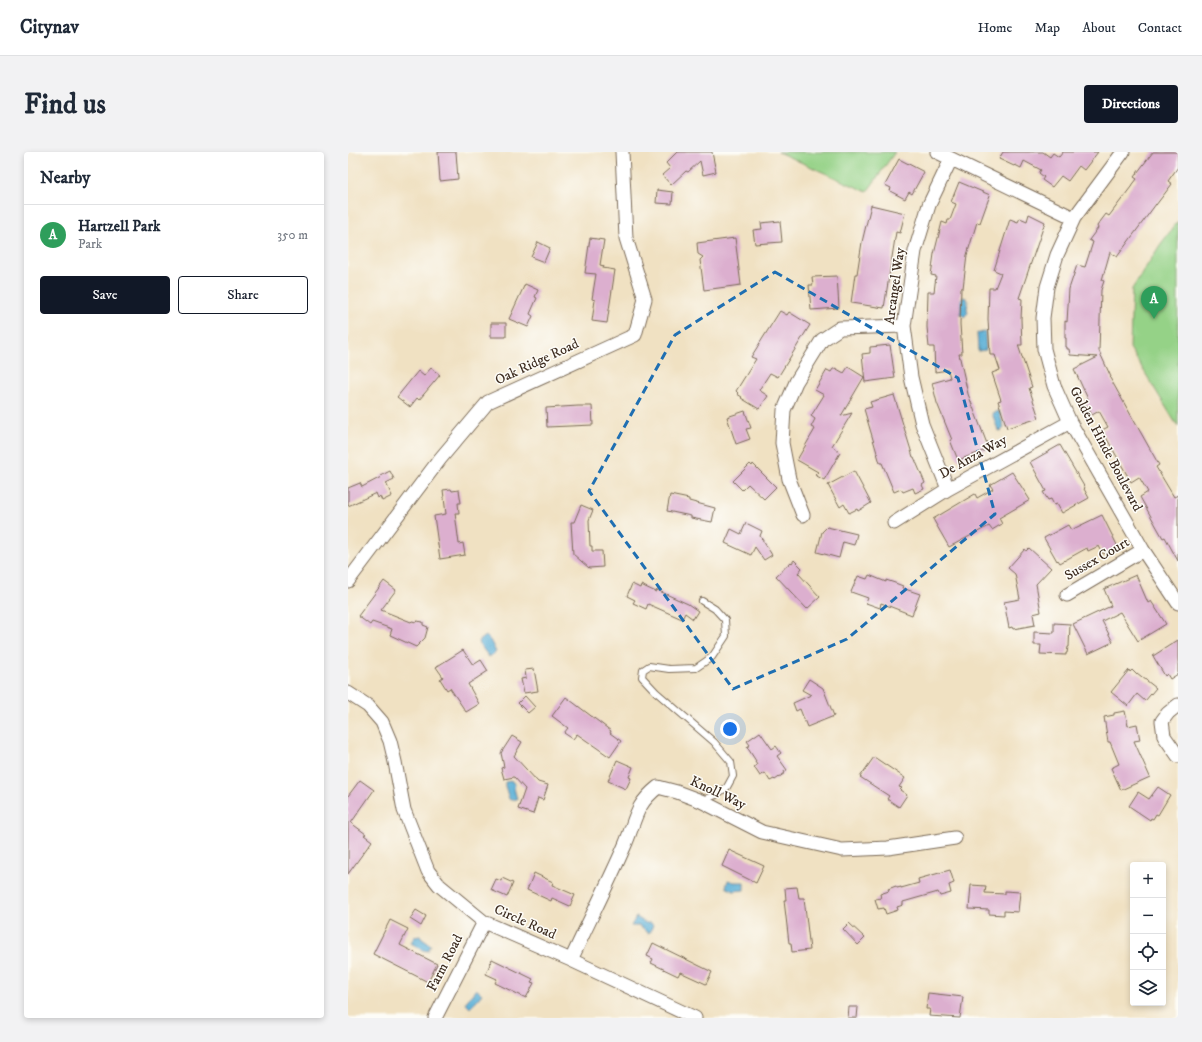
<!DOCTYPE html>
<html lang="en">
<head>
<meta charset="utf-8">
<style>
  body { margin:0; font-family:"IM FELL DW Pica",serif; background:#f2f2f3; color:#1f2937 }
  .controls { position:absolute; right:12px; bottom:12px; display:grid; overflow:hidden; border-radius:4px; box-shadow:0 2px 6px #0003 }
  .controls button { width:36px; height:36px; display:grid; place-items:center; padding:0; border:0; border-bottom:1px solid #e0e1e3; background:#fff; color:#1f2937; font:20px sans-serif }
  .you { position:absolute; left:382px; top:577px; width:14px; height:14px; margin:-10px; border:3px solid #fff; border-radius:50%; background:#1a73e8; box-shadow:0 0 0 6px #1a73e833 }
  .badge { display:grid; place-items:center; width:26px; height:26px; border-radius:50%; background:#111827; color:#fff; font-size:13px; font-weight:700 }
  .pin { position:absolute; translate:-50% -33px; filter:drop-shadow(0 1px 2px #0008) }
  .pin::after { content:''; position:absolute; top:21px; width:14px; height:12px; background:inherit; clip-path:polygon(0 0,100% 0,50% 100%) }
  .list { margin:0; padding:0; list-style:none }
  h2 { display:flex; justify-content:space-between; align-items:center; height:52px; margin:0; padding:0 16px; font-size:17px }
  h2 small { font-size:13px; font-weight:400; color:#747a83 }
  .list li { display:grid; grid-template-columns:26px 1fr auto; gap:12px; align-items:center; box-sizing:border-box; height:60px; padding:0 16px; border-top:1px solid #e0e1e3 }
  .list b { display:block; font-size:15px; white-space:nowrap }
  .list p { margin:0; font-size:13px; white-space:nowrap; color:#747a83 }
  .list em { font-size:13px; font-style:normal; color:#747a83 }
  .actions { display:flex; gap:8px; padding:12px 16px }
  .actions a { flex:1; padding:9px 0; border:1px solid #111827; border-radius:4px; text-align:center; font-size:14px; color:#111827 }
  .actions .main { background:#111827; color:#fff }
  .icon { flex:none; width:22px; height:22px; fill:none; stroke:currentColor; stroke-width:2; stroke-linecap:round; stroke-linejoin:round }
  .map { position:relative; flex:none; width:830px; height:866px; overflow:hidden; border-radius:4px }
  header { display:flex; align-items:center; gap:24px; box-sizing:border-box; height:56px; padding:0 20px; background:#fff; border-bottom:1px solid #e0e1e3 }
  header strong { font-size:19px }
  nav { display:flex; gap:22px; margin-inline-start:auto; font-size:14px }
  .intro { display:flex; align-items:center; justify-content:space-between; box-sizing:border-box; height:96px; padding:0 24px }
  h1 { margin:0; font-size:28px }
  .button { padding:10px 18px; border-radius:4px; background:#111827; color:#fff; font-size:14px; font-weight:700 }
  main { display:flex; gap:24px; padding:0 24px }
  aside { flex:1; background:#fff; border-radius:4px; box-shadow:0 2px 6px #0003 }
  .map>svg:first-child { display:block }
</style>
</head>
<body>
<header>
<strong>Citynav</strong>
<nav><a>Home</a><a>Map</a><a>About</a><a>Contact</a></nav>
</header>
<div class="intro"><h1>Find us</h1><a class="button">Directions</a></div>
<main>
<aside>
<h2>Nearby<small></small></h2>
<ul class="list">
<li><span class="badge" style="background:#2e9e5b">A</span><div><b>Hartzell Park</b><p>Park</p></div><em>350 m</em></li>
</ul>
<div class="actions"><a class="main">Save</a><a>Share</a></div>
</aside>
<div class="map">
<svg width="830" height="866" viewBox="0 0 830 866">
  <rect width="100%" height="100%" fill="#fdfcf7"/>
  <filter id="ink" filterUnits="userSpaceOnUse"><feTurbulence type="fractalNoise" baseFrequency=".025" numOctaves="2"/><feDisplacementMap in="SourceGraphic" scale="8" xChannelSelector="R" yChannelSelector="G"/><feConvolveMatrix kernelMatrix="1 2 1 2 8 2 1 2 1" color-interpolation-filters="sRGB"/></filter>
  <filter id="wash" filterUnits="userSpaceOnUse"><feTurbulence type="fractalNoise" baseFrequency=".012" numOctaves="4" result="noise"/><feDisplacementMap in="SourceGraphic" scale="16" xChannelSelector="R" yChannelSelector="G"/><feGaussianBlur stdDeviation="0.9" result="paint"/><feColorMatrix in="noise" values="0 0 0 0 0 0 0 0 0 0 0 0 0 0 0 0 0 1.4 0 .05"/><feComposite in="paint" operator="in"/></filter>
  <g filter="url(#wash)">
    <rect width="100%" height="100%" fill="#f0e1c2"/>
    <path fill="#95d287" stroke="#687e52" d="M430,0h117l-28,40z
      M830,69v206l-48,-79 2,-59 28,-44z"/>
    <path fill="#5aafd6" stroke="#4a6c7a" d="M615,145l3,1 2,3 -1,8 1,4 -4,4 -4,-4 1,-4 -1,-8z
      M637,180l1,18 -8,1 -1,-18z
      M651,259l5,17 -3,3 -3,-1 -6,-17z
      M138,484l4,4 6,12 -7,5 -9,-12 -1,-4z
      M164,629l3,4 -1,3 3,11 -7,1 -1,-1 -4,-13v-4z
      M380,728l6,2h10v8l-11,1 -7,-4z
      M288,765l10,6h5l2,2 -3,7 -2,1 -9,-7h-8z
      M72,784l2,3 9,6 -3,6 -5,-1 -12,-7 3,-6z
      M128,837l6,5 -12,14 -5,-5z"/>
    <g id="blocks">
      <path fill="#dcafcf" d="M90,0h18l2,27 -18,2z
        M329,0h35l4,20 -13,3 -3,-14 -12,11 -2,-1 -15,14 -9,-10 8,-7 -4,-5z
        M655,0h40l7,5 3,-4 6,4 4,-5h35l-14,18 -5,-4 -11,15 -7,-5 -9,11 -10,-7 2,-3 -5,-4 2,-3 -17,-9 -3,7 -6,-3 -1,1 -15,-7z
        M805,0h25v15l-10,14 4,3 -16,21v-1l-39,53 -7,-5 -8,28 2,1 -3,9 -2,61 12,26 -1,1 49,87 -3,2 18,30 4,-2v66l-13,-24 -2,1 -23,-41 8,-5 -9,-15 -8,5 -29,-52 6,-3 -9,-16 -7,4 -8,-14 4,-2 -14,-30 24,-12 -28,-2 -1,-6h-2v-2h-1v-9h-1v-17l2,1 2,-33 8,-24 8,2 8,-25 -4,-2 9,-12 -1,-2 9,-12 3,2 28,-37 -3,-2z
        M551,7l25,13 -12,22 -3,-2 -4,7 -15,-8 1,-3 -6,-3z
        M611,30l31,13 -10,28 -3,-1 -10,33 -4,33h-2l-1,36 2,30h-3l9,40 21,55 -31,11 -8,-20h2l-15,-37 -5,-20 18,-5 -2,-8 -13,2 -1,-25h-5l-2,-20 1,-35h6l2,-16 -5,-1 3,-21 8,-32 5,2 1,-4h2l6,-16 -5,-2z
        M309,38l16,2 -1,12 -16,-1z
        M523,53l34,8 -5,20 -4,-1 -12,76 -33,-5 4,-29h2l5,-32z
        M681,62l16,8 -26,76 3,1 -1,20 1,26h-4l14,42 -3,1 10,30 -32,10 -9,-27 3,-1 -9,-27 8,-3 -5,-15h-5l-2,-36 1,-31h6l6,-15 -7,-3 16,-51 8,3 2,-4 7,3z
        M432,69l2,21 -27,2 -2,-14 9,-1 -1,-6z
        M242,86l14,2 -4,25 4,1 -1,2 12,2 -8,53 -15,-2 3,-21 -3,-1 4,-25 -11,-1z
        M387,86l6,47 -37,5 -4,-30 3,-3 -5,-3 -1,-11z
        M190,90l12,6 -6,14 -13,-5z
        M489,124l2,32 -28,2 -2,-25h4l-1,-8z
        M177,132l13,6 -3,7 2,1 -7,16 3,2 -5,11 -19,-8z
        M432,159l7,4 2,-3 21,13 -32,52 -8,-4 -11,17 9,6 -9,13 -18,-11 1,-1 -5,-3 1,-1 -2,-2 20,-32 -5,-2z
        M143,171h15v14h-15z
        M542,193l5,33 -30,4 -3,-28 8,-1v-6z
        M500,215l16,10 -23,39 11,-3 -20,33 8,7 -16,27 -9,-5 3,-3 -21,-12 18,-31 -4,-2 4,-8 -4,-3 13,-21 -9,-5 12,-20 4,2 2,-3h2v-1l9,5z
        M83,216l9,7 -21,25 -2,-2 -7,9 -13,-10 21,-26 6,5z
        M546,243l19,62h1l11,26 -3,2 2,4 -9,4 -2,-5 -10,4 -2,-3 -7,3 -12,-29h-2l-16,-54 8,-2 -2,-5z
        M230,254h14l1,19 -46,2 -1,-19z
        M397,259l6,17 -5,1 4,10 -14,5 -9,-27z
        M712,293l25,43 -1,1 5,9 -27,15 -5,-9 -3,1 -3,-6 -3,1 -5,-8 3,-1 -16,-29z
        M402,312l2,2 1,-2 23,23 -12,12 -16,-15 -6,6 -9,-9z
        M42,319l4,8 -8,4 6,13 -10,5 -2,-5 -2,2 -2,-5 -28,13v-18l12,-5 2,4 19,-10 -1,-1z
        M506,319l17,32 -13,8 -1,-2 -8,4 -5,-9 -4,3 -12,-22z
        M664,320l18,28 -31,18 3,6 -10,6 -3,-4 -40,21 -16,-28 42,-25 2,4 16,-9 -3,-4z
        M103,337l1,2 7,-1 2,13h-3l1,10h-4l4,31 4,-1 2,12 -25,4 -6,-43 12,-2 -3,-24z
        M322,343l19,4v2l26,7 -3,14 -21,-4v-2l-24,-5z
        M233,353l12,5 -4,10 1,26h2v5h10l1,16 -14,1 -16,-14 -2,-32h3z
        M754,363l16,32 -15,7 -4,-8 -11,5 -1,-3 -27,15 -2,-3 -1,1 -13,-23 24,-13 3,5z
        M398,371l16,8 -2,5 12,19 -8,5 -9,-13 -4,8 -26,-12 6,-14 10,5z
        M479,375l30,7 -3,11 -11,-3 -4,16 -22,-6 5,-20z
        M681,396l22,20 -15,16 5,28 -8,2 2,11 -22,4 -1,-2 -3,1 -5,-26 16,-3 -5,-25 -7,-6 17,-19 1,2z
        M446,408l8,8 -4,5 22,24 -13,12 -31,-33 15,-14 1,1z
        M521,423l17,7v-2l9,3 8,3 -1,2 18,6 -8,21 -31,-12 -1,5 -14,-5 2,-5 -17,-6 7,-16 9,3z
        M788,423l12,28 3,-2 15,23 -28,17 -18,-29 -18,9 11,21 -25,12 -15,-30 38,-18 -7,-17z
        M36,429l12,9 -15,20 30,12 1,-1 4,1 1,-1 6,1v3l5,2 -3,11 -9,9 -26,-12 2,-6 -20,-7 -2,3 -12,-9z
        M284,432l8,4 1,-3 15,7 1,-2 31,14 10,7 -5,8 -8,-6 -3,6 -34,-15 -2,5 -13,-6 2,-3 -8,-4z
        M706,471l16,1 -1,23h-1l-1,6h-1v2l-26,-1 1,-9h-7v-13l20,1z
        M830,488v34l-8,5 -3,-5 -2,2 -12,-20z
        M115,498l10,15 8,-5 7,11 -20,13 11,20 -13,8 -16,-24 -3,2 -7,-11 3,-2 -7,-10z
        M186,517l4,22 -14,2 -3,-14 5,-1 -1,-8z
        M781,518l1,2 2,-2 4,4 1,-1 19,15 -11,13 -8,-7 -9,12 -17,-14z
        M461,527l14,9 11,28 -27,11 -7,-18 -4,2 -3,-8 18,-8 -9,-5z
        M177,544l10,11 -7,6 -10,-10z
        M218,545l45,34 -1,2 11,8 -11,16 -33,-23 -4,5 -9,-6 4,-5 -16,-12z
        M777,559l3,15 9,-2 3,16 -6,1 16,36 -29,13 -10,-22 8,-4 -9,-22h-2l-4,-25 10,-2v-2z
        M412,580l12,17 4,-3 5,7 -4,3 10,14 -3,1 1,2 -10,7 -1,-1 -4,2 -5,-8 -5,3 -6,-9 3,-2 -2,-3 1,-1 -9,-14 3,-2 -3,-4z
        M164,584l10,6 -8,14 24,26 10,3 -5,15 -5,-2 -5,16 -15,-5 7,-20 -11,-12 -10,2 -3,-11 3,-1 -3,-14z
        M526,605l31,21 -6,9 3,1 -2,2 7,5 -8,12 -12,-8 2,-3 -29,-19z
        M269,608l16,7 -4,10 2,1 -5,11 -18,-8z
        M12,628l14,10 -23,33 15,11 -2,1 8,6 -24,33v-78z
        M810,635l12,8 -12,20 -2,-1 -3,5 -2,-1 -1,2 -21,-14 9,-14 11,7z
        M381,698l35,16 -8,17 -34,-17z
        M602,718l4,13 -5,2 2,8 -11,3 -2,-4 -35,10v3l-6,2 1,3 -12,4 -2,-6 -6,1 -3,-10 6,-1 -1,-4 9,-3 -1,-2 8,-3 1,2 4,-1v1l18,-5 -1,-4z
        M186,721l19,9 -1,3 23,10 -5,11 -18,-8 -1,3 -24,-11z
        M154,726l11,5 -6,14 -16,-7 5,-11 5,2z
        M623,733l15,1 -1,7 20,1v-3l15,1 -2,20 -14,-1v4l-15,-1v-4l-20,-1z
        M449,735l2,11h5l6,52 -18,2 -1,-9h-2l-5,-43h2l-1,-12z
        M68,758l10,6 -5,10 -11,-7z
        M42,768l18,9 -8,16 37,19 -9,18 -55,-28z
        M501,771l16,15 -7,7 -15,-16z
        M305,791l59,29 -6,12 -26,-12 -2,4 -27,-13 2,-4 -6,-3z
        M144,807l41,20 -2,3 3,1 -8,15 -31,-15 2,-4 -11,-5z
        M580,841l35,4 -3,21 -31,-2 1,-7h-4z
        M501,855h9l-1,11h-9z"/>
    </g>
  </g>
  <g filter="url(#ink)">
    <use href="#blocks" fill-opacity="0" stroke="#7a6a57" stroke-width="1"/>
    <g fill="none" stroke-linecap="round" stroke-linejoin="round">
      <defs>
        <path id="lane" d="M354,449l13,8 10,11 1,16 -14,21 -16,11 -27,1 -20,-3 -6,4 -1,7 14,15 58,50 17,20 2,14 -6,11 -11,8 -13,5"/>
        <path id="street" d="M589,0l137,66
          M775,0l-49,66 -17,37 -10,32 -4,31 1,31 10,37 16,36 73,128 35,53
          M600,337l-26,-65 -11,-47 -7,-51 11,-75 14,-46 22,-46
          M455,363l-14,-36 -7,-36 2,-33 12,-28 26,-42 18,-12 64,-2
          M546,371l54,-34 122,-67
          M0,429l92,-122 48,-57 147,-67 10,-36 -19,-61 -4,-86
          M719,443l76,-45
          M0,541l20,13 14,16 8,19 5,21 9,48 24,61 11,14 45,37 87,38 124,58
          M830,553l-10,8 -6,8 2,15 14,20
          M223,808c18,-39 37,-76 54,-115 11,-25 9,-39 33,-58l19,5 24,9 61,31 80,18 46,-2 67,-10
          M87,866l49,-96"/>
      </defs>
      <use href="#lane" stroke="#7a6a57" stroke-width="8"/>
      <use href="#street" stroke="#7a6a57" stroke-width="15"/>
      <use href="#lane" stroke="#fff" stroke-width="6"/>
      <use href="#street" stroke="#fff" stroke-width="13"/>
    </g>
  </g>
  <path fill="none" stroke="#1f6fb2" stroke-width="3" stroke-dasharray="8 5" stroke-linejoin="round" d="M427,120l183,106 37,136 -148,125 -114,50 -144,-198 86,-156z"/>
  <g text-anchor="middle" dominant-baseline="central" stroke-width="3" stroke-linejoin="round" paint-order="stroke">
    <g font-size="14" fill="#3b2a1e" stroke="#fdfcf7">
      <text transform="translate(547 134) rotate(-82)">Arcangel Way</text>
      <text transform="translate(189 210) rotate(-25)">Oak Ridge Road</text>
      <text transform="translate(758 297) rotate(62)">Golden Hinde Boulevard</text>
      <text transform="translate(625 305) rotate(-29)">De Anza Way</text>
      <text transform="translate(749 407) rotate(-30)">Sussex Court</text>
      <text transform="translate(370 641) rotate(25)">Knoll Way</text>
      <text transform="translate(177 770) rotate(24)">Circle Road</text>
      <text transform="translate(97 811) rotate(-63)">Farm Road</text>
    </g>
  </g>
</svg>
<div class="controls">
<button>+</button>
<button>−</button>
<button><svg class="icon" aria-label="locate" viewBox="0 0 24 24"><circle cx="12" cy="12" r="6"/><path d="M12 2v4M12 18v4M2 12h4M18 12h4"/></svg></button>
<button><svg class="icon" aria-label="layers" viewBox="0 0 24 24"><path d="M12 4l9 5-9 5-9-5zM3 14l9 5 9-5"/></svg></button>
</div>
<div class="you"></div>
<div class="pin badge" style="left:806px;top:167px;background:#2e9e5b">A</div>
</div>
</main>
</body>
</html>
